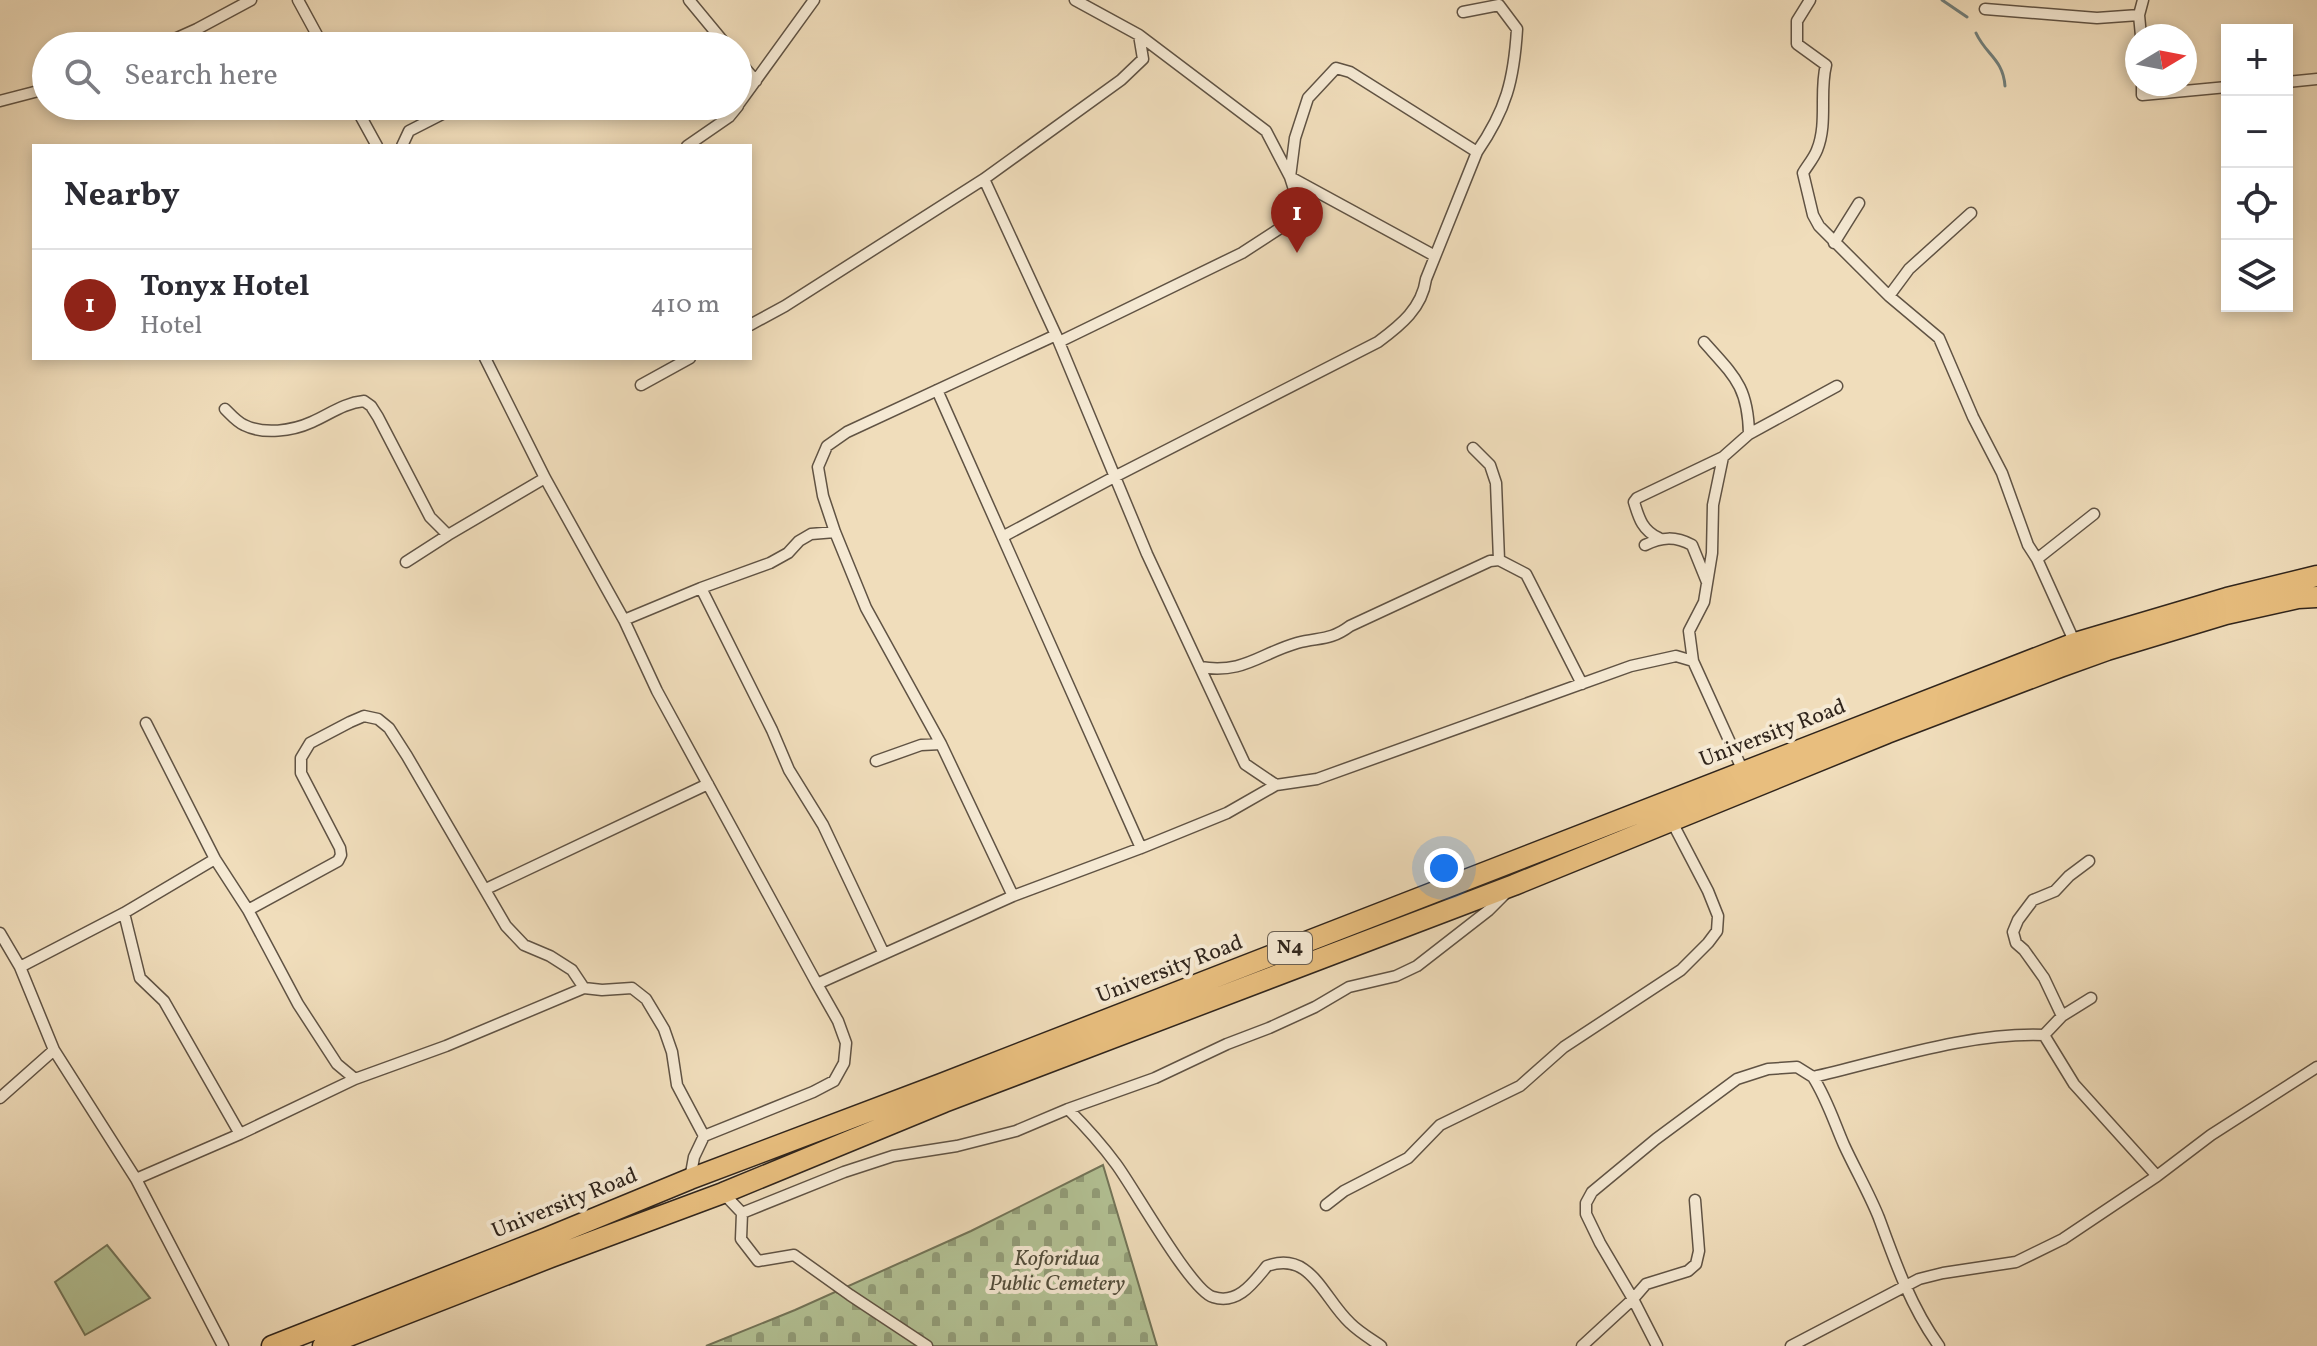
<!DOCTYPE html>
<html lang="en">
<head>
<meta charset="utf-8">
<style>
  body { margin:0; font-family:Vollkorn,serif; background:#f2f2f3; color:#2b2b33 }
  .controls { position:absolute; right:24px; top:24px; display:grid; overflow:hidden; border-radius:0px; box-shadow:0 4px 12px #0003 }
  .controls button { width:72px; height:72px; display:grid; place-items:center; padding:0; border:0; border-bottom:2px solid #e1e1e2; background:#fff; color:#2b2b33; font:40px sans-serif }
  .compass { position:absolute; left:2125px; top:24px; width:72px; height:72px; border-radius:50%; background:#fff; box-shadow:0 4px 12px #0003; rotate:80deg }
  .you { position:absolute; left:1444px; top:868px; width:28px; height:28px; margin:-20px; border:6px solid #fff; border-radius:50%; background:#1a73e8; box-shadow:0 0 0 12px #1a73e833 }
  .badge { display:grid; place-items:center; width:52px; height:52px; border-radius:50%; background:#8f2418; color:#fff; font-size:26px; font-weight:700 }
  .pin { position:absolute; translate:-50% -66px; filter:drop-shadow(0 2px 4px #0008) }
  .pin::after { content:''; position:absolute; top:42px; width:28px; height:24px; background:inherit; clip-path:polygon(0 0,100% 0,50% 100%) }
  .list { margin:0; padding:0; list-style:none }
  h2 { display:flex; justify-content:space-between; align-items:center; height:104px; margin:0; padding:0 32px; font-size:34px }
  h2 small { font-size:26px; font-weight:400; color:#7c7c81 }
  .list li { display:grid; grid-template-columns:52px 1fr auto; gap:24px; align-items:center; box-sizing:border-box; height:112px; padding:0 32px; border-top:2px solid #e1e1e2 }
  .list b { display:block; font-size:30px; white-space:nowrap }
  .list p { margin:0; font-size:26px; white-space:nowrap; color:#7c7c81 }
  .list em { font-size:26px; font-style:normal; color:#7c7c81 }
  .icon { flex:none; width:44px; height:44px; fill:none; stroke:currentColor; stroke-width:2; stroke-linecap:round; stroke-linejoin:round }
  .map { position:relative; flex:none; width:2317px; height:1346px; overflow:hidden }
  .search { position:absolute; background:#fff; box-shadow:0 4px 12px #0003; left:32px; top:32px; width:720px; height:88px; display:flex; align-items:center; gap:20px; box-sizing:border-box; padding:0 28px; border-radius:44px; color:#7c7c81; font-size:30px }
  .panel { position:absolute; background:#fff; box-shadow:0 4px 12px #0003; left:32px; top:144px; width:720px; height:216px; border-radius:0px }
  .map>svg:first-child { display:block }
</style>
</head>
<body>
<div class="map">
<svg width="2317" height="1346" viewBox="0 0 2317 1346">
  <defs>
    <pattern id="cemetery-stones" width="16" height="16" patternUnits="userSpaceOnUse" patternTransform="scale(2)"><rect width="16" height="16" fill="#b3c295"/><path d="M2 7V4a2 2 0 0 1 4 0v3zM10 15v-3a2 2 0 0 1 4 0v3z" fill="#929d79"/></pattern>
  </defs>
  <rect width="100%" height="100%" fill="#f0ddbb"/>
  <filter id="stains"><feTurbulence type="fractalNoise" baseFrequency=".0025" numOctaves="4"/><feColorMatrix values="0 0 0 0 .2 0 0 0 0 .09 0 0 0 0 .02 0 0 0 .5 -.17"/></filter>
  <radialGradient id="worn" r=".72"><stop offset=".6" stop-color="#630" stop-opacity="0"/><stop offset="1" stop-color="#630" stop-opacity=".3"/></radialGradient>
  <path fill="url(#cemetery-stones)" stroke="#727458" stroke-width="2" d="M1103,1165l54,181h-451l89,-36 176,-79z"/>
  <path fill="#b3c295" stroke="#727458" stroke-width="2" d="M107,1245l43,53 -65,37 -30,-53z"/>
  <g fill="none" stroke-linecap="round" stroke-linejoin="round">
    <path stroke="#717e7a" stroke-width="3" d="M1942,0l25,17
      M1976,33c10,22 27,26 29,53"/>
    <defs>
      <path id="street" d="M298,0l25,46
        M689,0l38,46
        M1810,0l-13,21v23l29,21c-7,27 2,58 -9,85 -3,8 -10,16 -14,23l10,42 6,11 70,70 50,42 34,79 29,56 26,72 9,14 38,84
        M1985,9l112,9 42,-3 2,21
        M1463,12l36,-7 18,24c-3,51 -11,81 -40,123
        M2139,15l4,-15
        M159,46l38,-17 54,-29
        M738,60l18,21
        M2287,82l30,-3
        M2142,84v11l85,-8
        M0,101l46,-12
        M738,105l76,-105
        M355,106l22,40
        M402,146l7,-15 49,-25
        M687,146l42,-29 9,-11
        M1290,177l145,79
        M984,179l72,156 91,219 98,210 31,21
        M1834,243l25,-40
        M1889,296l20,-27 62,-56
        M750,325l35,-19 199,-127 137,-99 22,-21 -4,-24 -64,-35
        M1059,342l183,-89 43,-28 14,-20 -9,-28 -24,-46 -127,-96
        M485,358l60,120 79,142 33,71 160,293 196,-88 128,-48 86,-35 49,-28 41,-6 314,-113 45,-10 17,5 50,110
        M641,385l49,-27
        M937,390l204,458
        M225,409c6,6 12,13 19,16 20,10 48,6 68,-3 18,-8 32,-19 52,-21l7,5 7,11 52,100 18,18
        M1749,434l88,-48
        M1473,448l17,17 6,18 3,77
        M1004,536l112,-60 262,-134c23,-17 44,-34 48,-63l51,-127 -127,-80 -14,-4 -28,30 -13,40 -5,39
        M1659,538c-16,-7 -20,-19 -25,-36l3,-4 86,-41
        M1645,545c17,-8 30,-9 47,0l15,37
        M2037,559l57,-45
        M406,562l42,-27 97,-57
        M701,588l71,142 17,40 34,55 61,129
        M624,620l77,-32 69,-25 18,-10 11,-12 12,-7 24,-2
        M1693,661l-4,-30 15,-29 8,-49 1,-48 10,-48 26,-23c-1,-48 -15,-58 -45,-92
        M1200,667c44,7 59,-13 97,-24 22,-6 33,-2 53,-17l140,-65 9,-1 27,14 56,110
        M146,723l69,136 33,51 50,94 39,60 18,15
        M876,761l45,-16 20,-1
        M486,889l222,-105
        M1013,896l-72,-152 -75,-136 -31,-76 -12,-36 -5,-29 9,-21 20,-14 209,-97
        M248,910l90,-49 3,-6 -1,-7 -39,-75v-15l9,-15 40,-21 14,-6 14,3 11,9 18,28 99,170 18,19 26,11 22,14 12,18 18,2 30,-2 14,11 18,30 8,23 5,33 27,51
        M124,913l16,65 24,23 76,133
        M0,933l20,34 34,83 82,129 87,167
        M20,967l104,-54 91,-54
        M2062,1016l-18,-38 -20,-28 -8,-7 -3,-11 5,-12 15,-20 22,-9 14,-15 20,-15
        M2044,1035l18,-19 29,-18
        M0,1098l54,-48
        M1068,1109c17,17 34,36 48,55 18,24 75,127 97,133 25,8 40,-14 54,-31 44,-16 56,32 83,57 9,9 21,16 31,23
        M136,1179l104,-45 115,-55 91,-33 138,-58
        M690,1179l4,-22 10,-21 109,-44 21,-11 10,-18 2,-20 -8,-22 -21,-37
        M723,1193l19,20 -1,26 17,22 36,-6 56,40 77,51
        M1326,1205l18,-14 64,-33 32,-33 80,-39 44,-39 117,-77 27,-27 9,-12 1,-15 -10,-25 -36,-69
        M742,1213l102,-41 49,-16 64,-10 59,-15 52,-22 87,-31 72,-34 42,-16 46,-21 34,-20 47,-11 21,-10 72,-56 15,-15
        M1582,1346l51,-47 13,-15 42,-13 8,-7 3,-13 -4,-51
        M1657,1346l-24,-47 -33,-56 -14,-29v-11l6,-11 64,-53 81,-60 31,-10 29,-2 16,10
        M1791,1346l128,-67 24,-6 73,-11 47,-23 94,-63 54,-41 106,-68
        M1939,1346c-28,-39 -44,-84 -60,-128 -10,-25 -24,-49 -35,-73 -10,-23 -17,-46 -31,-68 74,-17 156,-45 231,-42l30,49 83,92"/>
      <path id="highway" d="M272,1346l275,-108 143,-59 251,-95 1134,-441 152,-45 90,-22
        M323,1346l228,-89 172,-64 221,-91 570,-217 373,-152 173,-66 47,-17 119,-36 72,-16 19,-1"/>
    </defs>
    <use href="#street" stroke="#605344" stroke-width="13"/>
    <use href="#highway" stroke="#30251c" stroke-width="23"/>
    <use href="#street" stroke="#f5e9d3" stroke-width="10"/>
    <use href="#highway" stroke="#e8be7e" stroke-width="20"/>
  </g>
  <g text-anchor="middle" dominant-baseline="central" stroke-width="8" stroke-linejoin="round" paint-order="stroke">
    <rect fill="#f5e9d3" stroke="#6b6053" stroke-width="2" x="1268" y="932" width="44" height="32" rx="6"/>
    <g font-size="20" font-weight="bold" fill="#30251c">
      <text x="1290" y="948">N4</text>
    </g>
    <g font-size="22" fill="#30251c" stroke="#f5e9d3">
      <text transform="translate(1773 734) rotate(-21)">University Road</text>
      <text transform="translate(1170 970) rotate(-21)">University Road</text>
      <text transform="translate(565 1204) rotate(-22)">University Road</text>
    </g>
    <g font-size="22" font-style="italic" fill="#514c3a" stroke="#f5e9d3">
      <text x="1057" y="1259">Koforidua<tspan x="1057" dy="25">Public Cemetery</tspan></text>
    </g>
  </g>
  <rect width="100%" height="100%" filter="url(#stains)"/>
  <rect width="100%" height="100%" fill="url(#worn)"/>
</svg>
<div class="controls">
<button>+</button>
<button>−</button>
<button><svg class="icon" aria-label="locate" viewBox="0 0 24 24"><circle cx="12" cy="12" r="6"/><path d="M12 2v4M12 18v4M2 12h4M18 12h4"/></svg></button>
<button><svg class="icon" aria-label="layers" viewBox="0 0 24 24"><path d="M12 4l9 5-9 5-9-5zM3 14l9 5 9-5"/></svg></button>
</div>
<svg class="compass" viewBox="-18 -18 36 36"><path d="M0-13l5 13h-10z" fill="#e53935"/><path d="M0 13l5-13h-10z" fill="#7c7c81"/></svg>
<div class="you"></div>
<div class="pin badge" style="left:1297px;top:253px">1</div>
<div class="search"><svg class="icon" aria-label="search" viewBox="0 0 24 24"><circle cx="10" cy="10" r="6"/><path d="M15 15l6 6"/></svg>Search here</div>
<section class="panel">
<h2>Nearby<small></small></h2>
<ul class="list">
<li><span class="badge">1</span><div><b>Tonyx Hotel</b><p>Hotel</p></div><em>410 m</em></li>
</ul>
</section>
</div>
</body>
</html>
